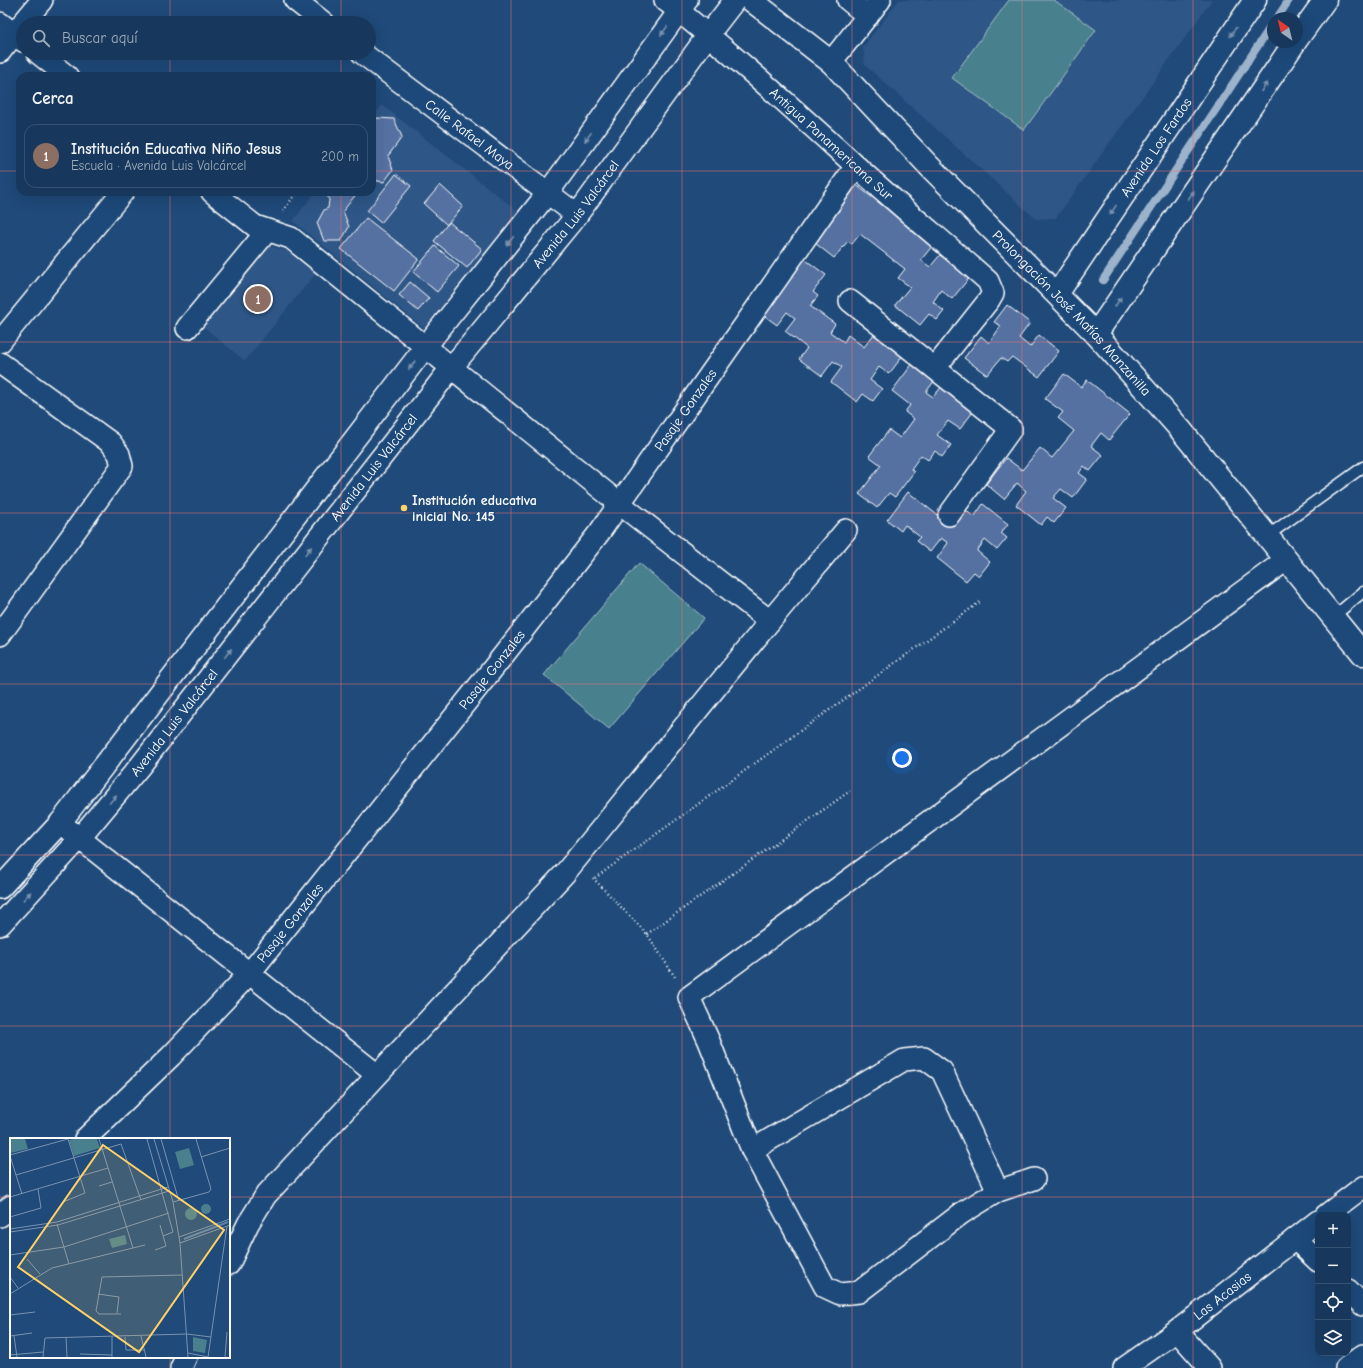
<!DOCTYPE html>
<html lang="es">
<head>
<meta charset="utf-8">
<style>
  body { margin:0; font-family:"Comic Neue",sans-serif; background:#203f62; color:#f1f3f6 }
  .controls { position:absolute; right:12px; bottom:12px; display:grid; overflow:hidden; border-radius:8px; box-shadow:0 4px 16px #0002 }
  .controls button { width:36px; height:36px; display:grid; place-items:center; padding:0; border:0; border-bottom:1px solid #365272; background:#17385c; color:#f1f3f6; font:20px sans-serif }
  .compass { position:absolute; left:1267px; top:12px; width:36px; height:36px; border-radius:50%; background:#17385c; box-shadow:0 4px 16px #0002; rotate:325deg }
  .you { position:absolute; left:902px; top:758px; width:14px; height:14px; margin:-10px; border:3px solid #fff; border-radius:50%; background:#1a73e8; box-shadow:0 0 0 6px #1a73e833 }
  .badge { display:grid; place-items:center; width:26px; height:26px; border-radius:50%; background:#8bbbb9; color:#fff; font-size:13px; font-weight:700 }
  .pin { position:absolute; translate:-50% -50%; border:2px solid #fff; box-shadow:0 1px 4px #0006 }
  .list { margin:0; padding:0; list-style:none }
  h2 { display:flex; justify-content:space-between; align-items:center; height:52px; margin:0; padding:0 16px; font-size:17px }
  h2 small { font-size:13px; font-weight:400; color:#9eacbb }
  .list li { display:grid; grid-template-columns:26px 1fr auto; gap:12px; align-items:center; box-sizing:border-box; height:64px; margin:0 8px 8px; padding:0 8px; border:1px solid #365272; border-radius:12px }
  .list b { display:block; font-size:15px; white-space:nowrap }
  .list p { margin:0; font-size:13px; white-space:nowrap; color:#9eacbb }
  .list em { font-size:13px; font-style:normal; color:#9eacbb }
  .icon { flex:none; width:22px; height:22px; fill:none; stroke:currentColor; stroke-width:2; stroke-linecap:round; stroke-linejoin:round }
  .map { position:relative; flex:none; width:1363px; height:1368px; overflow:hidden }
  .search { position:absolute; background:#17385c; box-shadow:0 4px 16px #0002; left:16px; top:16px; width:360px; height:44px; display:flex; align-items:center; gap:10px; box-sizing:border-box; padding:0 14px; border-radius:22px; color:#9eacbb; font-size:15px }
  .panel { position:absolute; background:#17385c; box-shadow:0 4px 16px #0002; left:16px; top:72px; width:360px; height:124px; border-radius:12px }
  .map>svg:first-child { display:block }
</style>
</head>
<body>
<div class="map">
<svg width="1363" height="1368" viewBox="0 0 1363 1368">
  <rect width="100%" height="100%" fill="#1f4a7a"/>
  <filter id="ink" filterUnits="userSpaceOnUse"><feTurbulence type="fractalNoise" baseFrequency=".025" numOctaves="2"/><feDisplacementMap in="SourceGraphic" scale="8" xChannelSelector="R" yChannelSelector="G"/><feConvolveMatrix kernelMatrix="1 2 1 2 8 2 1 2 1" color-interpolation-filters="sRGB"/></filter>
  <g filter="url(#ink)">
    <path fill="#2f5686" d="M899,0h313l-156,218 -20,1 -171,-154 -2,-18z
      M382,105l136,106 -92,119 -133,-109 22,-29h57v-75z
      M263,244l28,8 25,21 -71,88 -45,-37z"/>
    <path fill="#4a808e" stroke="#a4c0c6" d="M1009,0h45l42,30 -72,100 -72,-52z
      M639,563l65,55 -95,111 -65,-54z"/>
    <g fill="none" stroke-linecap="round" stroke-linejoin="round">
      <path stroke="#9db3cc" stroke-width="8" d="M1277,18l12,-18
        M1103,280l170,-257"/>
    </g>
    <path fill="#5571a2" stroke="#fff" d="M377,118l17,1 8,18 -14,19 5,14 -9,12 -12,-2v-27l2,-8 -2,-5v-15z
      M396,174l15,12 -30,37 -14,-12z
      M855,184l78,61 -12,15 9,7 10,-12 30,22 -18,22 -11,-9 -8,12 11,9 -7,9 -8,-6 -9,11 -25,-20 15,-18 -12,-9 7,-9 -45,-35 -8,10 -4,-3 -14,17 -23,-18 15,-19 3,2 13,-17 -2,-2z
      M440,185l23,21 -16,19 -23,-21z
      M326,192l31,1 -14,18 6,16 -8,14h-17l-7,-18 7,-13 4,-2 1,-8z
      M366,218l53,41 -25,32 -53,-42z
      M449,222l33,27 -15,19 -33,-27z
      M435,246l24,20 -22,26 -24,-20z
      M799,255l27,20 -13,17 5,4 -8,10 25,18 -5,8 14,10 4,-7 16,12 11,-14 29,21 -15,20 -10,-7 -9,13 12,9 -9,12 -10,-7 -6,8 -26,-20 11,-15 -9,-6 -11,15 -23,-17 8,-11 -22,-17 10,-13 -8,-6 -10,13 -19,-14z
      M410,282l19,16 -11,13 -19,-16z
      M1007,305l23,18 -11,15 11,9 9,-12 20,16 -20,26 -27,-20 -5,5 -6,-4 -14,17 -23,-17 17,-22 8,7 12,-17 -7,-4z
      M913,363l22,17 -9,12 7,5 11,-13 32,24 -16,21 -12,-8 -11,14 14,10 -9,12 -7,-6 -7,9 -7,-5 -10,14 3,3 -19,25 -6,-4 -12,15 -18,-14 22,-29 -12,-9 20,-26 11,8 14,-19 -9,-7 5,-7 -18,-14z
      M1064,374l17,13 6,-7 43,34 -21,26 -8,-7 -10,13 12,9 -13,16 -6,-5 -5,7 8,6 -14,19 -12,-9 -8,9 13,10 -12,15 -7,-6 -6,8 -25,-20 10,-14 -9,-8 -13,16 -18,-15 20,-26 16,12 18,-22 12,10 22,-27 -16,-13 5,-6 -18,-13z
      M908,492l42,33 14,-16 10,8 9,-13 25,20 -7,9 6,5 -10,12 -12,-10 -8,11 13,11 -11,14 -5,-4 -8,9 -29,-23 11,-15 -7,-5 -11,14 -14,-11 4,-4 -15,-12 -4,6 -14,-11z"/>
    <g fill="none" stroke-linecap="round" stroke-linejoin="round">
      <defs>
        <path id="lane" d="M1266,537l97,-70
          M1333,617l30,-25"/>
        <g id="street">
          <path d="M295,0l29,23"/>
          <path id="s1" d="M665,0c66,52 128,109 190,165 43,40 89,77 133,116l5,12 -4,7 -54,68"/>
          <path d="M848,0l20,16"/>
          <path d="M0,23l23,18"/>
          <path d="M23,23l19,-23"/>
          <path d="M0,52l23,-29"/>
          <path d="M38,53l29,23"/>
          <path id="s2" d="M362,53l215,162"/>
          <path d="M831,62l49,-62"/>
          <path d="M212,192l43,34 36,12 329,266 150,117"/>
          <path d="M850,301l161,128 -62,86"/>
          <path d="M187,328l80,-97"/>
          <path d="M0,342l123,-150"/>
          <path d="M0,363l111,80 8,11 3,12 -122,169"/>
          <path d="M69,830l307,244"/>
          <path d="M0,888l60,-65 366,-477 121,-152 140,-194"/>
          <path id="s3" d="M0,925l79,-86 61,-73 312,-399 125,-152 131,-180 27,-35"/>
          <path id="s4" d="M85,1139l86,-83 78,-82 253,-317 97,-124 257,-367"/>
          <path d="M752,1150l152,-90 20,-2 18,13 56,120"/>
          <path d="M1034,1179l-36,12 -36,22 -103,79 -19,2 -15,-7 -73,-137 -43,-109 -20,-44 597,-437"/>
          <path d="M1326,1215l37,-28"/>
          <path d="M0,1216l11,-10"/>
          <path d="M1295,1239l23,22"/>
          <path d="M229,1264l19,-40 18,-29 299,-322 205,-252 76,-91"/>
          <path d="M1348,1290l15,15"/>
          <path d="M1177,1331l33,37"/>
          <path d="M181,1368l5,-11"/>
          <path id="s5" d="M1124,1368l53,-37 141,-110"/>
          <path d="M1346,1368l17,-13"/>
        </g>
        <g id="secondary">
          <path id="s6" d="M751,0l80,62 99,105 166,167 84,95 183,225"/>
          <path d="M1297,39l28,-39"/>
          <path id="s7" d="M1057,294l198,-294"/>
          <path d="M1096,334l199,-292"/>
        </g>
      </defs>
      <use href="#lane" stroke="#fff" stroke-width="13"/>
      <use href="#street" stroke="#fff" stroke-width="24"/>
      <use href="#secondary" stroke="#fff" stroke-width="25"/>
      <path stroke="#fff" stroke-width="2.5" stroke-dasharray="1 3" stroke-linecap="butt" d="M283,211l14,-19
        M593,878l54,56 28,43
        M595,878l385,-276
        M647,934l203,-143"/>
      <use href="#lane" stroke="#1f4a7a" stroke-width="10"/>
      <use href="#street" stroke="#1f4a7a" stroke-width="21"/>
      <use href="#secondary" stroke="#1f4a7a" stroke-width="22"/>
    </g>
    <defs><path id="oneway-solid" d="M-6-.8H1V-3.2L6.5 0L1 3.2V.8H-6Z"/></defs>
    <g fill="#7992af">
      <use href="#oneway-solid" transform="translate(664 31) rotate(126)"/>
      <use href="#oneway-solid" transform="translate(1233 32) rotate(124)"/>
      <use href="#oneway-solid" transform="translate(1264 87) rotate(-56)"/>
      <use href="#oneway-solid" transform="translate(588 137) rotate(126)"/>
      <use href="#oneway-solid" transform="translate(1191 195) rotate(-56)"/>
      <use href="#oneway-solid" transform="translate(1113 210) rotate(124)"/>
      <use href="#oneway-solid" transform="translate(510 241) rotate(129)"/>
      <use href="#oneway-solid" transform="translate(1118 302) rotate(-56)"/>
      <use href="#oneway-solid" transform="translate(412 365) rotate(127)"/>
      <use href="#oneway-solid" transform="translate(308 551) rotate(-52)"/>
      <use href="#oneway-solid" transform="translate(228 653) rotate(-52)"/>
      <use href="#oneway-solid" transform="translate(113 799) rotate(-50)"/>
      <use href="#oneway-solid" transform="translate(27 896) rotate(-47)"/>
    </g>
  </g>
  <path fill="none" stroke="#e47373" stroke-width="1" stroke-opacity="0.55" d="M170,0v23M341,0v23M511,0v1368M682,0v1368M852,0v1368M1022,0v1368M1193,0v1368M170,53v23M341,53v23M0,171h20M372,171h991M170,192v947M341,192v1176M0,342h1363M0,513h1363M0,684h1363M0,855h1363M0,1026h1363M0,1197h11M229,1197h1134M170,1357v11"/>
  <circle fill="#ffd166" stroke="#1f4a7a" stroke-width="1.5" cx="404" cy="508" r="4"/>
  <g text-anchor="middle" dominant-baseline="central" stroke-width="3" stroke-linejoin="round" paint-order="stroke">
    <g font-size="14" fill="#fff" stroke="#1f4a7a">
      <text stroke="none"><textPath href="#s2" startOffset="135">Calle Rafael Maya</textPath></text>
      <text stroke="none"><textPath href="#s1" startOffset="220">Antigua Panamericana Sur</textPath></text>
      <text stroke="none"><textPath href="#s7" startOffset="177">Avenida Los Fardos</textPath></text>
      <text stroke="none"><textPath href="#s3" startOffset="915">Avenida Luis Valcárcel</textPath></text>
      <text stroke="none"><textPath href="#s6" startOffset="449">Prolongación José Matías Manzanilla</textPath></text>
      <text stroke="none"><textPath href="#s4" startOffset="946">Pasaje Gonzales</textPath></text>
      <text stroke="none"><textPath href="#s3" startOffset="591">Avenida Luis Valcárcel</textPath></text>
      <text stroke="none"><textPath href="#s4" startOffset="622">Pasaje Gonzales</textPath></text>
      <text stroke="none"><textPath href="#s3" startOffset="267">Avenida Luis Valcárcel</textPath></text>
      <text stroke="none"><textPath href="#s4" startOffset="298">Pasaje Gonzales</textPath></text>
      <text stroke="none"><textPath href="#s5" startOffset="122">Las Acasias</textPath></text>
    </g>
    <g font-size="14" font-weight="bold" fill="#fff" stroke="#1f4a7a" text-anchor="start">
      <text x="412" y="500">Institución educativa<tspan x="412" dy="16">inicial No. 145</tspan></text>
    </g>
  </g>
  <g transform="translate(10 1138)">
    <rect width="220" height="220" fill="#1f4a7a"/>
    <path d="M0,1h15l3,10 -18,4zM63,1h24l3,9 -26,8 -5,-16zM179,10l5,17 -14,4 -5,-17zM191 71a5 5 0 1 1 10 0a5 5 0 1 1-10 0ZM175 76a6 6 0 1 1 12 0a6 6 0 1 1-12 0ZM115,97l2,9 -15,4 -3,-9zM183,199l14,3 -2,13 -12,-2z" fill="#4a808e"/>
    <path fill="none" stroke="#5b81aa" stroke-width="2" d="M174,101l44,-17"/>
    <path fill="none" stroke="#7992af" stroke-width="1" d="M89,1l34,109M137,1l26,93 -10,4M144,1l19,63 7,41 8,114M151,1l18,62M0,17l58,-16M0,18l12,38M191,19l29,-9M6,37l105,-31 20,56M89,48l13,-4M0,59l98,-29M53,64l22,-9 -17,-54M163,64l36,-10 2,-3 -15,-50M0,79l31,-9 -3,-19M47,86l12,40M0,91l47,-7 111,-35M0,94l48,-7 111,-34M169,99l51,-18M170,105l50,-18M145,112l11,-4 -6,-21M0,117l54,-8 105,-34M17,121l13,15M0,139l8,11M0,156l42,-26 93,-23M88,156l21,3 -2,16M111,176h-22l-3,-3 6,-34 80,-2M0,177l25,-3M0,198l22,-3M4,198l3,21M131,198l5,21M56,199l1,20M115,199l1,13h18M178,215l20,4M70,216l32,1M0,217l33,-3M33,219l2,-19 142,-4 24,3M102,219v-20M198,219l19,-131M215,219l2,-25"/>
    <path fill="#ffd166" fill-opacity="0.15" stroke="#ffd166" stroke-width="2" d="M93,7l121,85 -85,122 -121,-85z"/>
    <rect width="220" height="220" fill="none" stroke="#fff" stroke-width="2"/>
  </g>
</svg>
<div class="controls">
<button>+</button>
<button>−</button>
<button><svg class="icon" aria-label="locate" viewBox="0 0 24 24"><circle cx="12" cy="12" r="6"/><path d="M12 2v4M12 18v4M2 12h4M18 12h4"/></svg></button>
<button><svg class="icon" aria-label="layers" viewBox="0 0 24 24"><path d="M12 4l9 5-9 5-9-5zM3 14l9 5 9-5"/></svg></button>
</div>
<svg class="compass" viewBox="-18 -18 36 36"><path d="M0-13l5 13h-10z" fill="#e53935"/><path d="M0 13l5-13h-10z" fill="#9eacbb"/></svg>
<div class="you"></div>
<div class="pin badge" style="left:258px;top:299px;background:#8d6e63">1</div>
<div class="search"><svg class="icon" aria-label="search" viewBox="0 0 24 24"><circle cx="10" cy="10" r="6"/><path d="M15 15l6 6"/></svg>Buscar aquí</div>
<section class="panel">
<h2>Cerca<small></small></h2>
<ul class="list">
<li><span class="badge" style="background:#8d6e63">1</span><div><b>Institución Educativa Niño Jesus</b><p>Escuela · Avenida Luis Valcárcel</p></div><em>200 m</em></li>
</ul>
</section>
</div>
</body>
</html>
